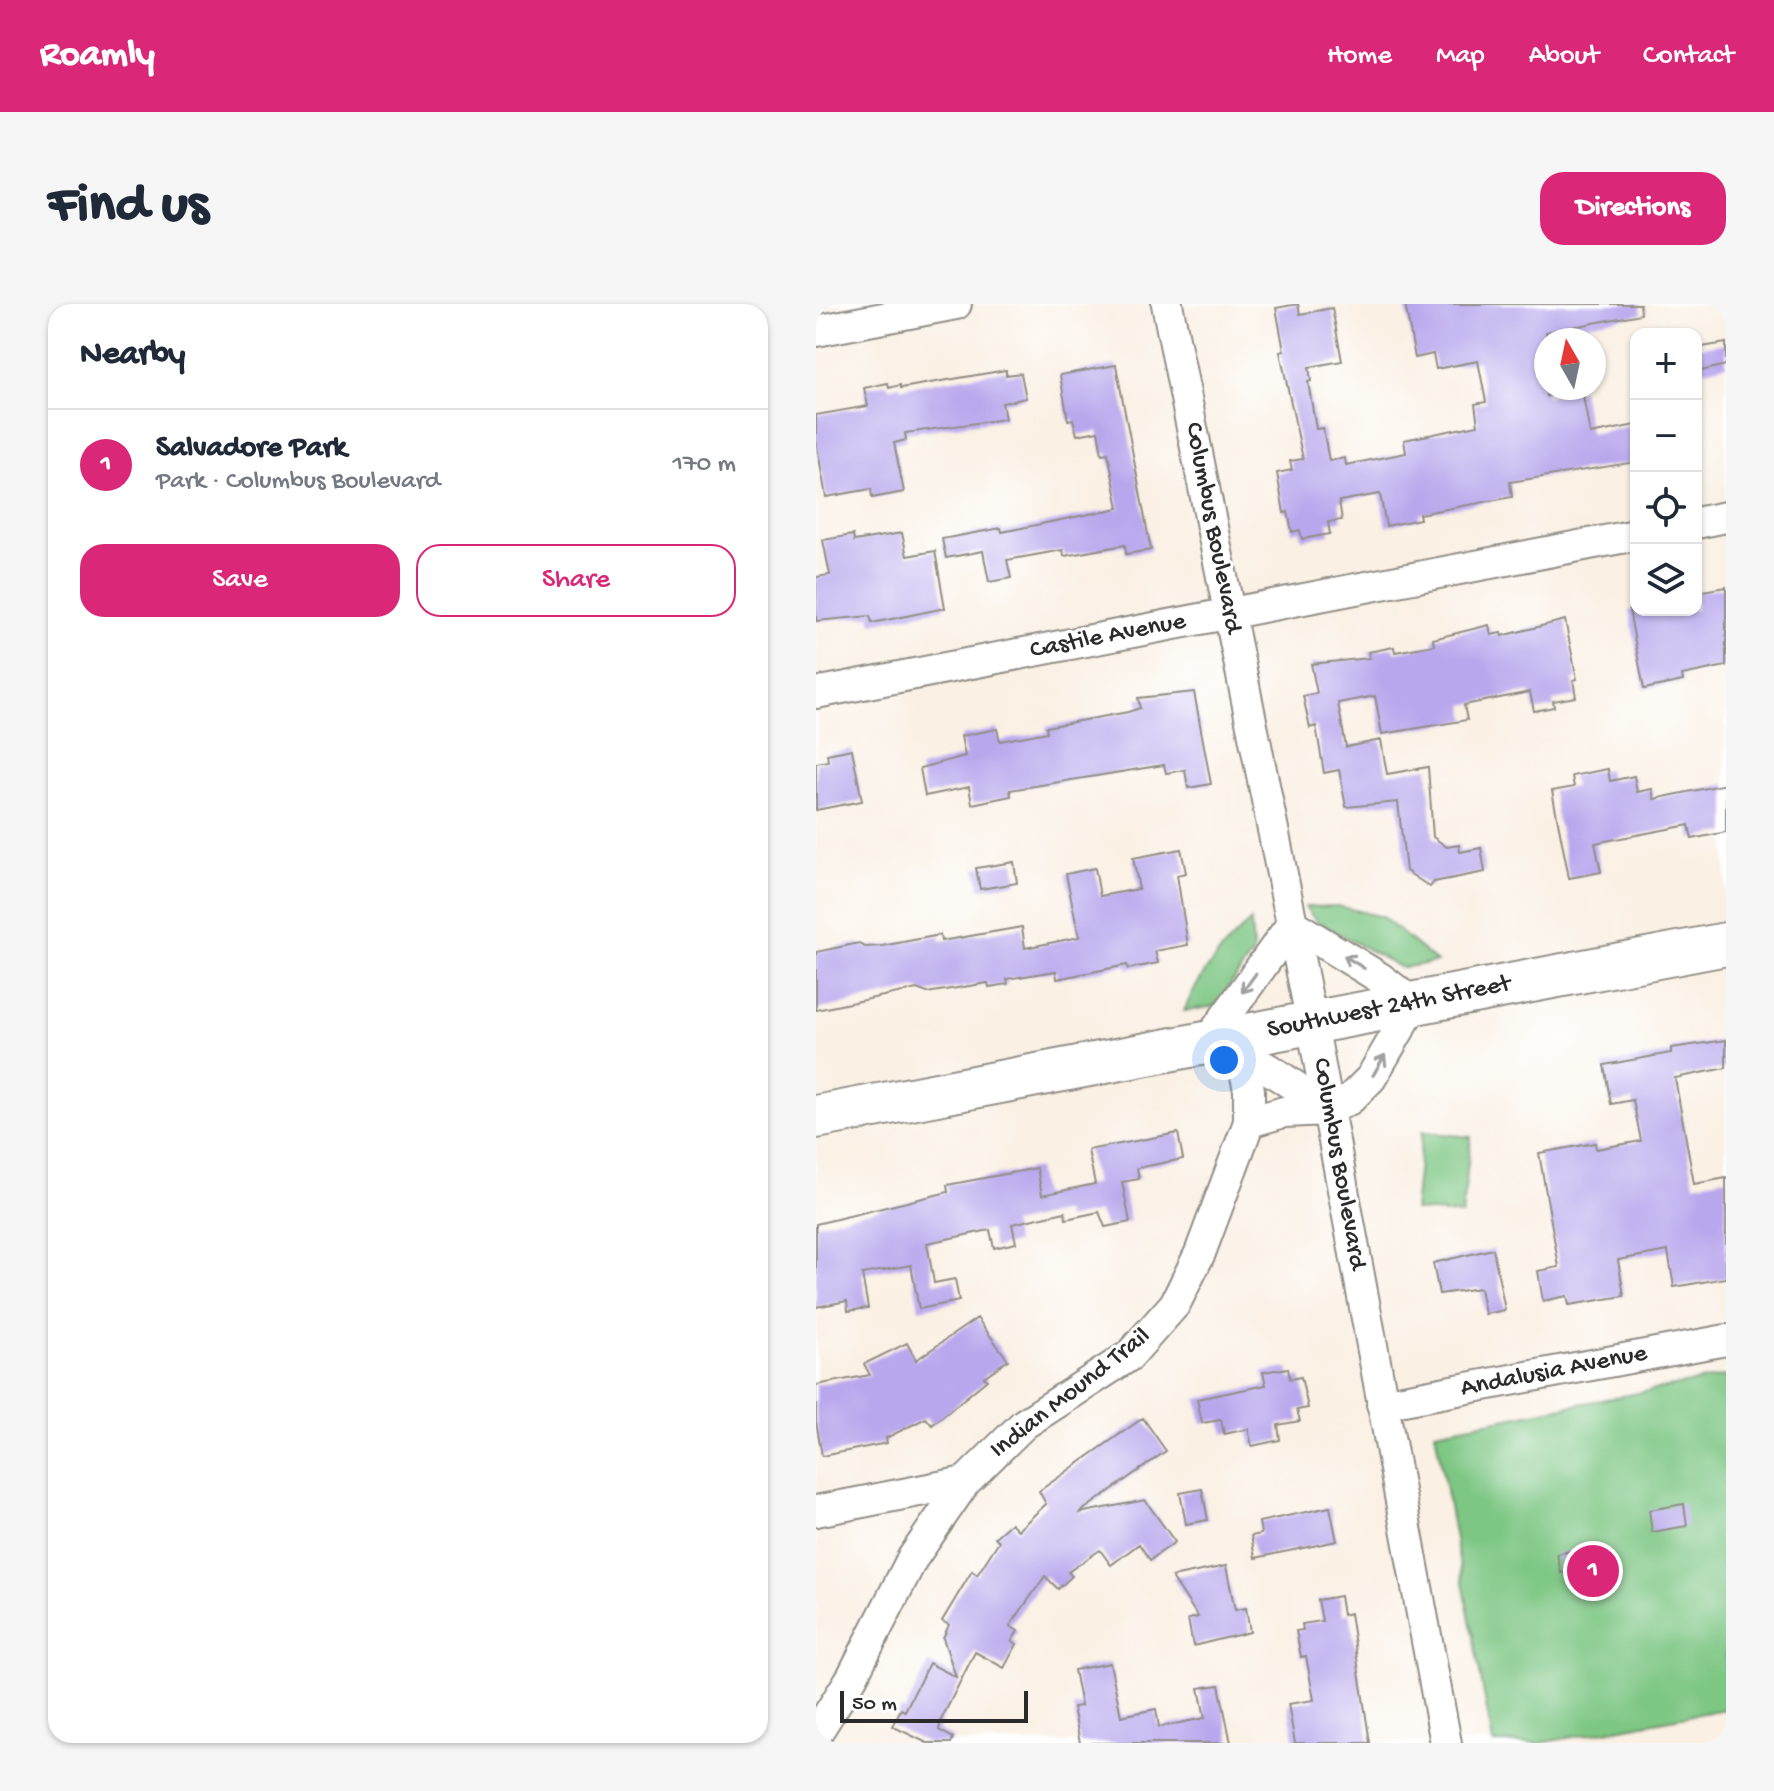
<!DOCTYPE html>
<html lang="en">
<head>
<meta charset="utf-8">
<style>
  body { margin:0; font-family:"Gochi Hand",sans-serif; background:#f6f6f7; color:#1f2937 }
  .controls { position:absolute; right:24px; top:24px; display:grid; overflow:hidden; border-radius:16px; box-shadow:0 2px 6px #0004 }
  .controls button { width:72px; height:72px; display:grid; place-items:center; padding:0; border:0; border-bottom:2px solid #e0e1e3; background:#fff; color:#1f2937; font:40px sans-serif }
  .compass { position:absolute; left:718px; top:24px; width:72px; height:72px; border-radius:50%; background:#fff; box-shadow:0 2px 6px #0004; rotate:351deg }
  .scale { position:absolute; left:24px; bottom:20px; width:188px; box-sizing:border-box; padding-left:8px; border:4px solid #2b2b2b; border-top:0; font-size:22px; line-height:28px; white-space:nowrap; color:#2b2b2b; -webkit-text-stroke:6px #fff; paint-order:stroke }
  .you { position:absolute; left:408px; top:756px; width:28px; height:28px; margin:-20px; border:6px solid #fff; border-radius:50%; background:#1a73e8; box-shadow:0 0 0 12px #1a73e833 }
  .badge { display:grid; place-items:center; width:52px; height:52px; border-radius:50%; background:#db2777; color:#fff; font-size:26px; font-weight:700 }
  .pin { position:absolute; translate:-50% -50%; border:4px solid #fff; box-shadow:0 2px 8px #0006 }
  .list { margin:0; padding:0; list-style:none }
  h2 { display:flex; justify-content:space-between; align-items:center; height:104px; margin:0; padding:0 32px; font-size:34px }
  h2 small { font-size:26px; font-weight:400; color:#747a83 }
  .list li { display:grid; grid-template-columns:52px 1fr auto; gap:24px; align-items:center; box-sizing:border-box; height:112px; padding:0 32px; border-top:2px solid #e0e1e3 }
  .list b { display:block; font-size:30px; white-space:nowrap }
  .list p { margin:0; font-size:26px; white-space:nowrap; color:#747a83 }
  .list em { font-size:26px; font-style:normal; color:#747a83 }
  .actions { display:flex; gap:16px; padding:24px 32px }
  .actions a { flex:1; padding:18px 0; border:2px solid #db2777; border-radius:24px; text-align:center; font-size:28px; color:#db2777 }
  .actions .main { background:#db2777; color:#fff }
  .icon { flex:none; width:44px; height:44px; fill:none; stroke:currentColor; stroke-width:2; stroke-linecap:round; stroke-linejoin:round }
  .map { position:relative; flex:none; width:910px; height:1439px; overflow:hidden; border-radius:24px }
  header { display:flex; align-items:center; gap:48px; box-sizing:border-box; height:112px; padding:0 40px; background:#db2777; color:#fff }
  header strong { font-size:38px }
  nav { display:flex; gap:44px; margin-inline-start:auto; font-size:28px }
  .intro { display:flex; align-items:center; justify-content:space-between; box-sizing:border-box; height:192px; padding:0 48px }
  h1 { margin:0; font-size:56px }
  .button { padding:20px 36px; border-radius:24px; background:#db2777; color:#fff; font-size:28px; font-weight:700 }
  main { display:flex; gap:48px; padding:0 48px }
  aside { flex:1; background:#fff; border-radius:24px; box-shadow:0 2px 6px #0004 }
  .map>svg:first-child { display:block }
</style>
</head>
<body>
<header>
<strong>Roamly</strong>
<nav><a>Home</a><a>Map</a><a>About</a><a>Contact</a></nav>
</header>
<div class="intro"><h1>Find us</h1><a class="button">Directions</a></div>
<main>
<aside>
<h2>Nearby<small></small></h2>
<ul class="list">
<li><span class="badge">1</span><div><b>Salvadore Park</b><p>Park · Columbus Boulevard</p></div><em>170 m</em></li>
</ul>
<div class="actions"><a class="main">Save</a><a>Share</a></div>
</aside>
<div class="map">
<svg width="910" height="1439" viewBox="0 0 910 1439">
  <rect width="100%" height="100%" fill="#fff"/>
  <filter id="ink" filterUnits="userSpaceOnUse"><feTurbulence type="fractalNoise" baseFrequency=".0125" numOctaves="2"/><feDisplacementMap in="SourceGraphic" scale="16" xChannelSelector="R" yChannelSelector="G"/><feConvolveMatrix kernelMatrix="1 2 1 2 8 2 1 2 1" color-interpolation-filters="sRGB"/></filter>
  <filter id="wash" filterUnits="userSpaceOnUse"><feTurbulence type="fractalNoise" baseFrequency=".006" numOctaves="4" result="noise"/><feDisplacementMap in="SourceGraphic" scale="32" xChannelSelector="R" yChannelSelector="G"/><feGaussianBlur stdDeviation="1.8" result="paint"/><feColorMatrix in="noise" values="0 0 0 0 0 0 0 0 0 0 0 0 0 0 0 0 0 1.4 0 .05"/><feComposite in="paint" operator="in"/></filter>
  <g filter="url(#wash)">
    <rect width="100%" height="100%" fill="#faf0e3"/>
    <path fill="#7dc683" stroke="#547857" stroke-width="2" d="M522,602l44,11 55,45 -36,6 -85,-47 -11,-14z
      M435,617l2,32 -38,53 -31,5c15,-36 37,-64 67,-90z
      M606,828l49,5 -9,78 -48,-5z
      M910,1072v333l-186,34h-47l-58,-311z"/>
    <g id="blocks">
      <path fill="#b9a7ed" d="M482,0l2,10 32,-6 10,53 -33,6 2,14 -3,1 8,47 7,-1 6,33 16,-3 1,7 60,-12 -2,-13 74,-15 -3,-21 11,-2 -8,-41 -42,8 -3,-15 -18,4 -10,-54h235l1,10 -95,18v64l36,-6 8,44 46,-9v37l-126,20 2,15 -93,17 1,5 -34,7 -6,-32 -41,7 3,19 -14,2 2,12 -28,5 -2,-9 -8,2 -4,-20 -4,1 -7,-40 15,-3 -2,-9 13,-2 -23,-107 4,-1 -8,-43z
        M910,39v22l-25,6 -5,-23z
        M300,61l35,185 -25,4 -1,-9 -61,11 -1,-6 -56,10 4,18 -22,4 -6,-31 -37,7 -4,-19 59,-11 1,4 117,-24 -11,-55 -6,1 -4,-23 -21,4 -4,-16 -5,1 -8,-45z
        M190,66v5l15,-2 5,25 -24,5 3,16 -100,14 1,7 -12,3 10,49 -32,6 -1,-9 -45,8 -10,-57v-25l52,-9 -4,-18 24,-5 1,5 11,-3 1,3z
        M86,229l5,23 28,-5 10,57 -73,15 -2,-7 -54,5v-44l14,-2 -7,-35 30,-5 1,6z
        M910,283v79l-44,9 1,6 -39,8 -15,-79h67v-18z
        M749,316l12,59 -4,1 3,17 -23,4 1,6 -20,4 -4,-19 -66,13 3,15 -85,14 -7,-38 -37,7 8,44 35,-7 6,34 41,-7 5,70 14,10 12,-2 1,7 21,-4 4,24 -51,10 -4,5 -24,-16 -8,-69 -52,5 -7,-37 -15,3 -8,-47 -6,2 -7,-32 14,-3 -6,-29 59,-6 -2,-6 26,-5 1,5 39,-7 -1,-6 56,-14 2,10 10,-2 1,3z
        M378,388l17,92 -23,4 -3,-18 -19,3 -2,-8 -154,25 1,6 -39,8 -3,-17 -44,9 -5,-28 45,-12 -4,-20 36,-7 3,12 47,-9 -1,-5 82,-15 12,-4 -2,-10z
        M36,445l10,52 -46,9v-47l12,-2 -1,-7z
        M792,465l2,12 24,-5 3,16 15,-3 2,10 72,-15v48l-34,7 -3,-14 -94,18 6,29 -32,6 -17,-87 22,-4 -2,-11z
        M365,545l5,24 -9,2 11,70 -33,6 3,12 -30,6 -1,-4 -70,14 -1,-8 -49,8 1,5 -19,3 -1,-4 -61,10 -10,-4 -101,21v-58l43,-9 6,4 17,-1 58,-11 1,6 81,-14 3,21 54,-11 -13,-63 29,-6 5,28 39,-7 -6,-31z
        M198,558l3,21 -37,6 -4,-21z
        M910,736v28l-51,10 19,106 32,-6v100l-52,9 -6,-36 -50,9 6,36 -55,9 -2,-9 -24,5 -5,-30 21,-4 -20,-114 56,-10 1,6 45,-8 -8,-41 -22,4 -7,-39 67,-12v-5z
        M362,829l5,26 -46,9 2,11 -17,3 8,40 -25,5 -6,-15 -33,7 -1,-7 -53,12 4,19 -22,5 -4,-18 -63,13 7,40 21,-4 4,22 -40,8 -8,-44 -49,9 6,34 -20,3 -1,-10 -31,6v-83l132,-32 -1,-7 90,-17 5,27 53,-11 -7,-34z
        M677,945l12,61 -20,4 -5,-26 -41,6 -6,-31z
        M161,1014l31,42 -24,17 3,3 -55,45 -6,-7 -40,20 1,5 -65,13 -6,-35v-36l54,-10 -6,-11 43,-21 9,17z
        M472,1064l2,11 11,-2 7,31 -11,2 3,11 -22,4 2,15 -28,6 -4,-17 -24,5 -3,-14 -19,3 -5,-24 69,-14 -3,-13z
        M327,1114l23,33 -87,62 66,-13 30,42 -25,18 -11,-16 -28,21 -11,-15 -32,22 4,4 -14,13 -13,-13 -35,50 8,5 -6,10 5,3 -13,24 -29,-16 -34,68 -2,10 14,8 -2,5h-24l-35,-17 9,-17 4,2 24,-48 27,14 -13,-39 6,-13 -7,-4 30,-50 5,4 22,-34 -4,-4 16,-14 7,7 28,-26 -7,-13z
        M386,1185l6,31 -22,4 -6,-31z
        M868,1200l3,22 -35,6 -3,-22z
        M514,1203l7,34 -82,17 -4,-22 10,-2 -2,-12z
        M767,1244l4,19 -26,6 -4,-19z
        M410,1262l9,44 11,-2 4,24 -57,14 -5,-27 10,-2 -26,-40z
        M524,1292l3,19 7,-2 20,130h-75l-7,-39 26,-4 -8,-44 -5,1 -5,-26 7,-1 -1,-6 20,-3 -4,-21z
        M294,1359l11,53 35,-7 3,18 46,-9 -6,-30 20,-3 12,58h-151l-7,-36 8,-1 -7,-36z"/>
    </g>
  </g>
  <g filter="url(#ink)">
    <use href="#blocks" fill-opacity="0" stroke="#928e87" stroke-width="2"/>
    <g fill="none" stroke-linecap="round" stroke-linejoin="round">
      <defs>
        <path id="street" d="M351,0l145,719 134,720
          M0,27l140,-27
          M880,219l30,-6
          M0,389l820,-158
          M433,818l35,-10 44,-2 22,-11 21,-21 43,-74 -34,-26 -88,-54 -86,120c51,12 80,36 122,66
          M566,1100l344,-64
          M0,1207l149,-29
          M0,1430l36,-57 60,-118 53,-77 59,-58 105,-68 46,-52 25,-51 49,-131v-32l-8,-38"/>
        <path id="secondary" d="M0,813l910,-173"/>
      </defs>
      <use href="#street" stroke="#928e87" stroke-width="34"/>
      <use href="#secondary" stroke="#928e87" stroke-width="46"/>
      <use href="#street" stroke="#fff" stroke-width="30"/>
      <use href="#secondary" stroke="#fff" stroke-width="42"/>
    </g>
    <defs><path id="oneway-shaft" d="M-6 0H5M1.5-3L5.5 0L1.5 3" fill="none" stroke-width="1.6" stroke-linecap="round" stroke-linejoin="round" transform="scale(2)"/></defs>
    <g stroke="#a0a0a0">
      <use href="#oneway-shaft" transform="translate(538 658) rotate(-148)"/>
      <use href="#oneway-shaft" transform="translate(433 679) rotate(126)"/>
      <use href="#oneway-shaft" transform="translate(563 761) rotate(-60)"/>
    </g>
  </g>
  <g text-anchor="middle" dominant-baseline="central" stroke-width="6" stroke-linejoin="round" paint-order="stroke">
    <g font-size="26" fill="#2b2b2b" stroke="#fff">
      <text transform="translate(396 224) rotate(79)">Columbus Boulevard</text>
      <text transform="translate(292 333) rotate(-11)">Castile Avenue</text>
      <text transform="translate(573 704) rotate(-11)">Southwest 24th Street</text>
      <text transform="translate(522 860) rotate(80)">Columbus Boulevard</text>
      <text transform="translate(738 1068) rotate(-11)">Andalusia Avenue</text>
      <text transform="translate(255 1090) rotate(-38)">Indian Mound Trail</text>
    </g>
  </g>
</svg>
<div class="controls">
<button>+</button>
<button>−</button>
<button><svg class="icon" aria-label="locate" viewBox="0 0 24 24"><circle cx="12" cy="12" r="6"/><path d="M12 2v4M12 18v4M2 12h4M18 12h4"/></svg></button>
<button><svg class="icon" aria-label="layers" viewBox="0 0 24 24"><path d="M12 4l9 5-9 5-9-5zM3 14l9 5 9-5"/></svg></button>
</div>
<svg class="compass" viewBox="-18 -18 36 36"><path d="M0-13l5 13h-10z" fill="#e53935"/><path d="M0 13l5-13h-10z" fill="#747a83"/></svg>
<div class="scale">50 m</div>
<div class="you"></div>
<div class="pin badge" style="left:777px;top:1267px">1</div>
</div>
</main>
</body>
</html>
